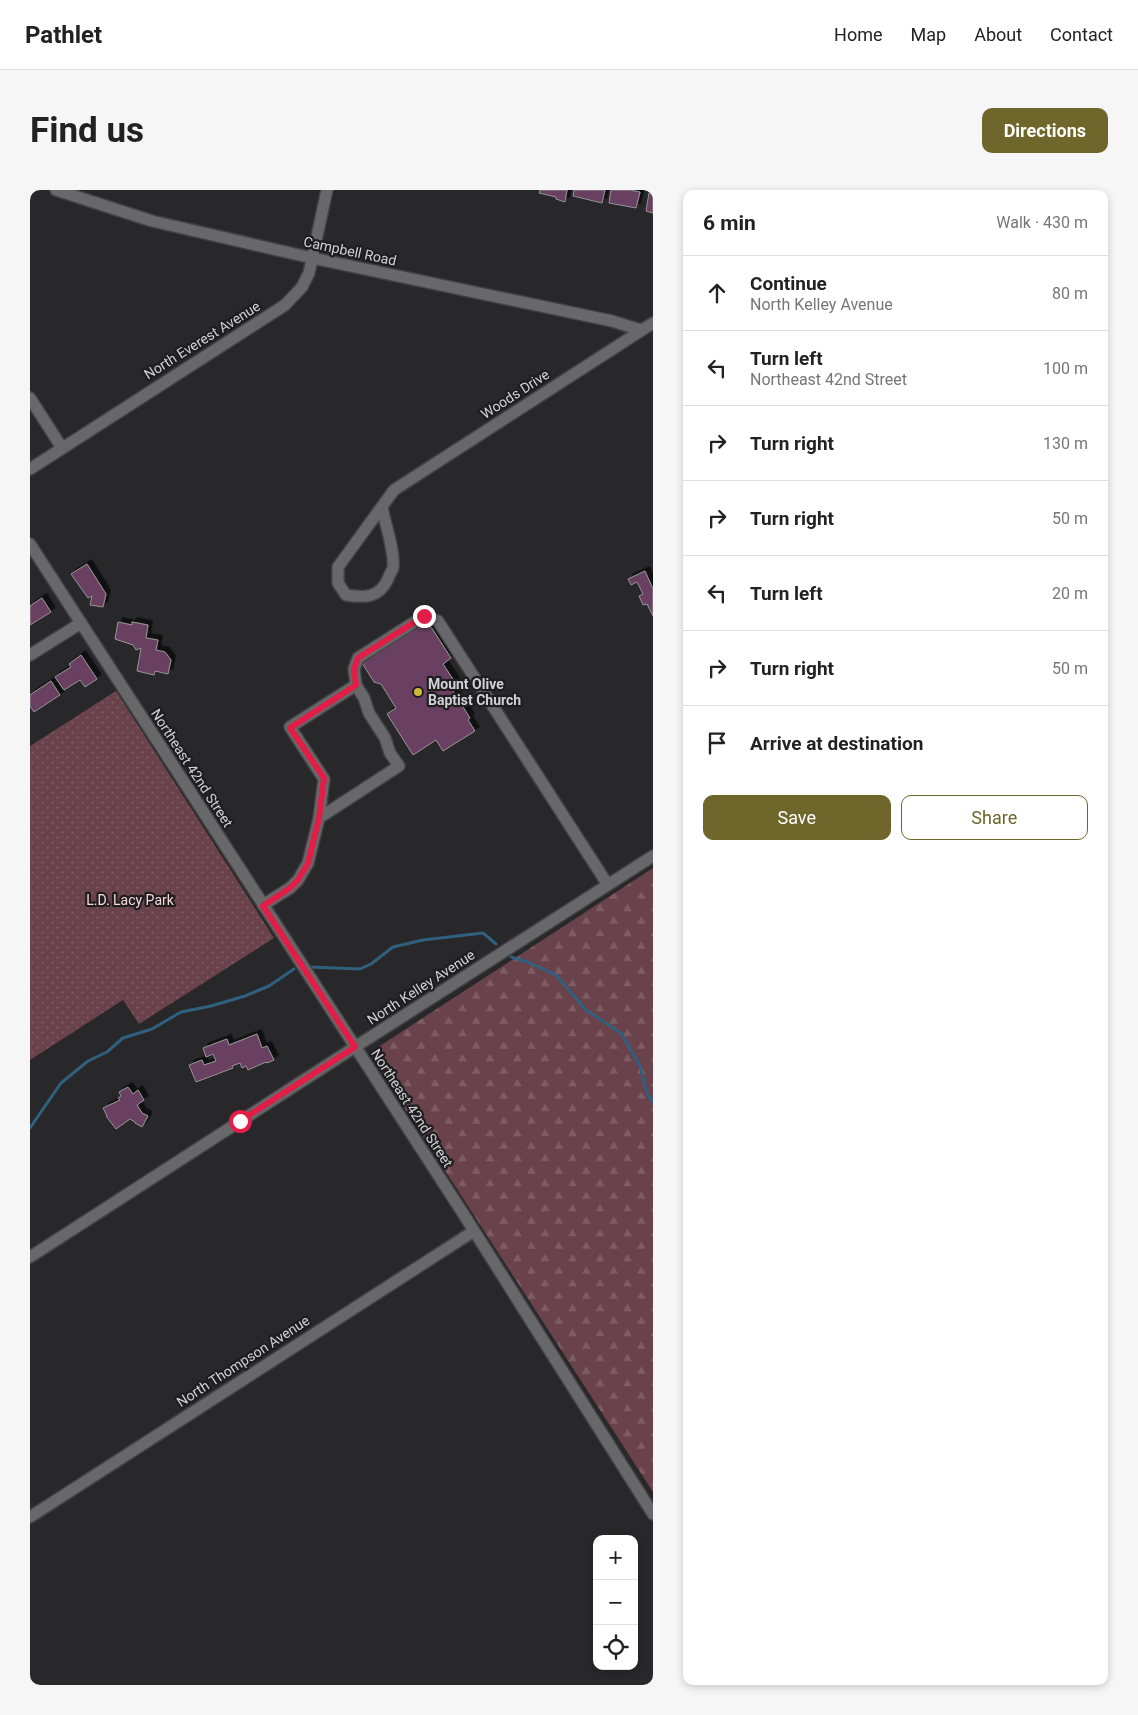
<!DOCTYPE html>
<html lang="en">
<head>
<meta charset="utf-8">
<style>
  body { margin:0; font-family:Roboto,sans-serif; background:#f6f6f6; color:#222 }
  .controls { position:absolute; right:15px; bottom:15px; display:grid; overflow:hidden; border-radius:10px; box-shadow:0 2px 8px #0003 }
  .controls button { width:45px; height:45px; display:grid; place-items:center; padding:0; border:0; border-bottom:1px solid #e0e0e0; background:#fff; color:#222; font:25px sans-serif }
  .stop { position:absolute; width:15px; height:15px; margin:-11px; border:4px solid #e11d48; border-radius:50%; background:#fff }
  .stop.end { background:#e11d48; border-color:#fff; box-shadow:0 1px 5px #0008 }
  .list { margin:0; padding:0; list-style:none }
  h2 { display:flex; justify-content:space-between; align-items:center; height:65px; margin:0; padding:0 20px; font-size:21px }
  h2 small { font-size:16px; font-weight:400; color:#767676 }
  .list li { display:grid; grid-template-columns:32px 1fr auto; gap:15px; align-items:center; box-sizing:border-box; height:75px; padding:0 20px; border-top:1px solid #e0e0e0 }
  .list b { display:block; font-size:19px; white-space:nowrap }
  .list p { margin:0; font-size:16px; white-space:nowrap; color:#767676 }
  .list em { font-size:16px; font-style:normal; color:#767676 }
  .actions { display:flex; gap:10px; padding:15px 20px }
  .actions a { flex:1; padding:11px 0; border:1px solid #6f662b; border-radius:10px; text-align:center; font-size:18px; color:#6f662b }
  .actions .main { background:#6f662b; color:#fff }
  .icon { flex:none; width:28px; height:28px; fill:none; stroke:currentColor; stroke-width:2; stroke-linecap:round; stroke-linejoin:round }
  .map { position:relative; flex:none; width:623px; height:1495px; overflow:hidden; border-radius:10px }
  header { display:flex; align-items:center; gap:30px; box-sizing:border-box; height:70px; padding:0 25px; background:#fff; border-bottom:1px solid #e0e0e0 }
  header strong { font-size:24px }
  nav { display:flex; gap:28px; margin-inline-start:auto; font-size:18px }
  .intro { display:flex; align-items:center; justify-content:space-between; box-sizing:border-box; height:120px; padding:0 30px }
  h1 { margin:0; font-size:35px }
  .button { padding:12px 22px; border-radius:10px; background:#6f662b; color:#fff; font-size:18px; font-weight:700 }
  main { display:flex; gap:30px; padding:0 30px }
  aside { flex:1; background:#fff; border-radius:10px; box-shadow:0 2px 8px #0003 }
  .map>svg:first-child { display:block }
</style>
</head>
<body>
<header>
<strong>Pathlet</strong>
<nav><a>Home</a><a>Map</a><a>About</a><a>Contact</a></nav>
</header>
<div class="intro"><h1>Find us</h1><a class="button">Directions</a></div>
<main>
<div class="map">
<svg width="623" height="1495" viewBox="0 0 623 1495">
  <defs>
    <pattern id="grass-dots" width="8" height="8" patternUnits="userSpaceOnUse" patternTransform="scale(1.25)"><rect width="8" height="8" fill="#6a424b"/><path d="M2 2h.1M6 6h.1" fill="none" stroke="#7e5c64" stroke-width="1.8" stroke-linecap="round"/></pattern>
    <pattern id="forest-firs" width="22" height="20" patternUnits="userSpaceOnUse" patternTransform="scale(1.25)"><rect width="22" height="20" fill="#6a424b"/><path d="M5 1l3.5 6h-7zM16 11l3.5 6h-7z" fill="#7e5c64"/></pattern>
    <filter id="shadow"><feDropShadow dx="4.5" dy="-4.5" stdDeviation="0" flood-color="#0009"/></filter>
  </defs>
  <rect width="100%" height="100%" fill="#282729"/>
  <path fill="url(#grass-dots)" d="M86,501l158,247 -135,86 -16,-24 -93,60v-314z"/>
  <path fill="url(#forest-firs)" d="M623,678v624l-284,-439z"/>
  <g fill="none" stroke-linecap="round" stroke-linejoin="round">
    <path stroke="#306080" stroke-width="3" d="M481,767l19,6 26,12 30,35 35,23 19,33 7,28 6,8
      M279,777l51,2 11,-5 22,-17 30,-7 60,-7 13,11
      M0,938l31,-45 27,-22 19,-9 16,-14 29,-9 29,-17 30,-6 34,-10 24,-10 25,-17"/>
  </g>
  <path fill="#694162" stroke="#979496" filter="url(#shadow)" d="M510,0h27l-2,12 -9,-3v-2l-17,-4z
    M544,0h31l-3,13 -29,-7z
    M581,0h19l10,2 -4,16 -27,-5z
    M619,3l4,1v19l-7,-2z
    M57,374l19,30 -3,13 -13,-2 2,-9 -4,2 -17,-24z
    M615,381l8,18v27l-6,-12 -4,1 -4,-9 4,-2 -6,-12 -6,3 -3,-6z
    M12,408l9,14 -21,13v-19z
    M88,432l14,3v-3l16,3 -2,13 12,2 -2,10 9,2 6,8 -3,14 -13,-3 -1,4 -17,-4 4,-23 -5,2 -3,-5 -18,-6z
    M392,435l9,2 20,31 -8,6 13,20 -5,4 19,30 -2,2 7,11 -32,20 -7,-11 -23,15 -26,-41 9,-6 -15,-24 -7,-2 -12,-19z
    M51,465l16,24 -12,8 -5,-7 -16,10 -9,-13 16,-10 -2,-3z
    M21,491l9,14 -26,17 -4,-6v-11z
    M227,844l5,14 5,-2 7,14 -7,3 -1,-1 -18,8 -2,-4 -4,2 -2,-5 -8,3 1,2 -37,14 -7,-17 13,-5 2,5 12,-4 -3,-7 -7,3 -3,-9 24,-9 2,6z
    M98,897l5,7 5,-4 6,10 -7,5 5,8 6,3 -6,11 -7,-4v-1l-5,-3 -14,10 -10,-13h1l-4,-8 17,-8 -2,-2 3,-2 -2,-4z"/>
  <g fill="none" stroke-linecap="round" stroke-linejoin="round">
    <defs>
      <path id="minor" d="M26,0l96,31 160,37 300,63 29,9
        M0,208l32,50
        M0,279l255,-164 17,-18 7,-14 18,-83
        M352,317c3,17 13,44 11,61 -1,3 -4,7 -5,11 -9,19 -23,19 -42,16l-8,-12v-16l56,-77 259,-167
        M0,354l434,671 189,299
        M0,465l51,-32
        M289,628l80,-52 -9,-13 -5,-15 -16,-25 -5,-15 -8,-13
        M233,715l27,-17 8,-8 10,-17 11,-45 5,-39 -34,-52 66,-42 -2,-16 4,-11 66,-42 14,5 170,264
        M0,1067l325,-210 298,-191
        M0,1327l444,-286"/>
    </defs>
    <use href="#minor" stroke="#424244" stroke-width="14"/>
    <use href="#minor" stroke="#68676a" stroke-width="11"/>
  </g>
  <g fill="none" stroke-linecap="round" stroke-linejoin="round">
    <path stroke="#e11d48" stroke-width="6" d="M210,931l115,-74 -92,-141 27,-18 8,-8 10,-17 11,-45 5,-40 -34,-50 66,-43 -2,-16 4,-11 66,-42"/>
  </g>
  <circle fill="#ceb837" stroke="#1e1d20" stroke-width="2" cx="388" cy="502" r="5"/>
  <g text-anchor="middle" dominant-baseline="central" stroke-width="4.5" stroke-linejoin="round" paint-order="stroke">
    <g font-size="14" fill="#d2d2d4" stroke="#1e1d20">
      <text transform="translate(320 61) rotate(12)">Campbell Road</text>
      <text transform="translate(172 150) rotate(-32)">North Everest Avenue</text>
      <text transform="translate(485 204) rotate(-33)">Woods Drive</text>
      <text transform="translate(162 578) rotate(57)">Northeast 42nd Street</text>
      <text transform="translate(391 797) rotate(-33)">North Kelley Avenue</text>
      <text transform="translate(382 918) rotate(57)">Northeast 42nd Street</text>
      <text transform="translate(213 1171) rotate(-33)">North Thompson Avenue</text>
    </g>
    <g font-size="14" font-weight="bold" fill="#d2d2d4" stroke="#1e1d20" text-anchor="start">
      <text x="398" y="494">Mount Olive<tspan x="398" dy="16">Baptist Church</tspan></text>
    </g>
    <g font-size="14" fill="#fad6dd" stroke="#1e1d20">
      <text x="100" y="710">L.D. Lacy Park</text>
    </g>
  </g>
</svg>
<div class="controls">
<button>+</button>
<button>−</button>
<button><svg class="icon" aria-label="locate" viewBox="0 0 24 24"><circle cx="12" cy="12" r="6"/><path d="M12 2v4M12 18v4M2 12h4M18 12h4"/></svg></button>
</div>
<div class="stop" style="left:210px;top:931px"></div>
<div class="stop end" style="left:394px;top:426px"></div>
</div>
<aside>
<h2>6 min<small>Walk · 430 m</small></h2>
<ul class="list">
<li><svg class="icon" aria-label="ahead" viewBox="0 0 24 24"><path d="M12 20V5M6 11l6-6 6 6"/></svg><div><b>Continue</b><p>North Kelley Avenue</p></div><em>80 m</em></li>
<li><svg class="icon" aria-label="left" viewBox="0 0 24 24"><path d="M17 20v-9H6M10 6l-5 5 5 5"/></svg><div><b>Turn left</b><p>Northeast 42nd Street</p></div><em>100 m</em></li>
<li><svg class="icon" aria-label="right" viewBox="0 0 24 24"><path d="M7 20v-9h11M14 6l5 5-5 5"/></svg><div><b>Turn right</b></div><em>130 m</em></li>
<li><svg class="icon" aria-label="right" viewBox="0 0 24 24"><path d="M7 20v-9h11M14 6l5 5-5 5"/></svg><div><b>Turn right</b></div><em>50 m</em></li>
<li><svg class="icon" aria-label="left" viewBox="0 0 24 24"><path d="M17 20v-9H6M10 6l-5 5 5 5"/></svg><div><b>Turn left</b></div><em>20 m</em></li>
<li><svg class="icon" aria-label="right" viewBox="0 0 24 24"><path d="M7 20v-9h11M14 6l5 5-5 5"/></svg><div><b>Turn right</b></div><em>50 m</em></li>
<li><svg class="icon" aria-label="arrive" viewBox="0 0 24 24"><path d="M6 21V4h12l-3 4 3 4H6"/></svg><div><b>Arrive at destination</b></div></li>
</ul>
<div class="actions"><a class="main">Save</a><a>Share</a></div>
</aside>
</main>
</body>
</html>
